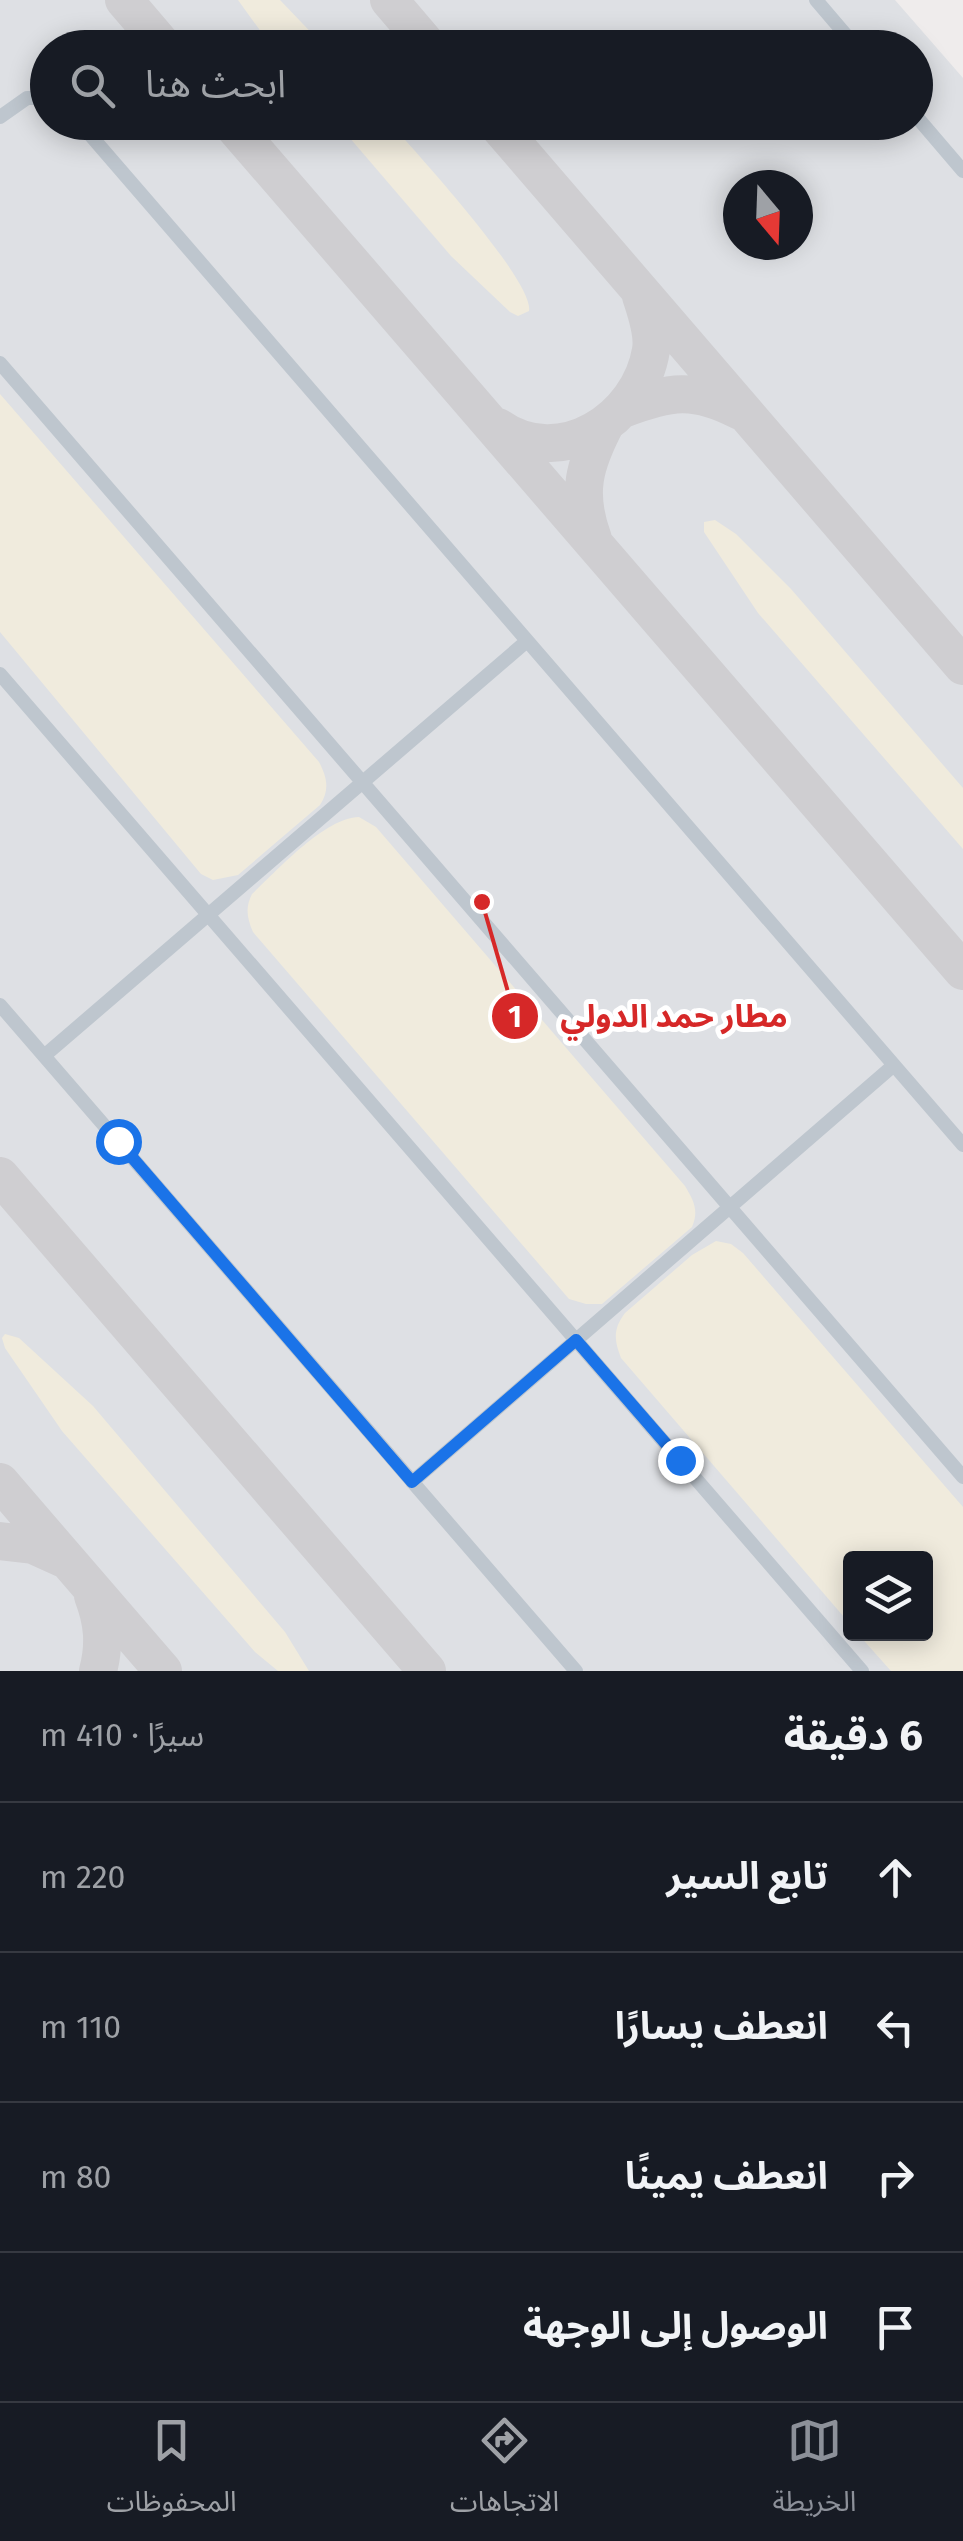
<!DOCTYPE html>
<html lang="ar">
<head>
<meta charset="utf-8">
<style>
  body { margin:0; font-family:"Fira Sans","Noto Sans Arabic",sans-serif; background:#20242c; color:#f1f3f6; direction:rtl }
  .controls { position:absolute; right:30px; bottom:30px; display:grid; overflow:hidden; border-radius:10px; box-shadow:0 5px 25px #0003 }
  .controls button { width:90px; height:90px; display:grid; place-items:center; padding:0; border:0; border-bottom:2px solid #363941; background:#171b24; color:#f1f3f6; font:50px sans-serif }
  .compass { position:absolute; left:723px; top:170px; width:90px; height:90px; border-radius:50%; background:#171b24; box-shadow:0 5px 25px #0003; rotate:161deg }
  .stop { position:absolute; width:30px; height:30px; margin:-22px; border:8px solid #1a73e8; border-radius:50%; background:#fff }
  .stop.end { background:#1a73e8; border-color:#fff; box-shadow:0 2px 10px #0008 }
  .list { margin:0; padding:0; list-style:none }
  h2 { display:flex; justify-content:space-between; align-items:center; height:130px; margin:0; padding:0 40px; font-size:42px }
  h2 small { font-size:32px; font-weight:400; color:#9ea1a6 }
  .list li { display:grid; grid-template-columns:65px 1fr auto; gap:30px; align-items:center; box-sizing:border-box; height:150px; padding:0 40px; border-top:2px solid #363941 }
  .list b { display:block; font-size:38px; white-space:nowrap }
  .list em { font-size:32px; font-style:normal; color:#9ea1a6 }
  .icon { flex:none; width:55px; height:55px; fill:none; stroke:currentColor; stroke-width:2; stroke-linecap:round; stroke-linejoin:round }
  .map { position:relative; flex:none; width:963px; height:1671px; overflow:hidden; direction:ltr }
  .search { position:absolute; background:#171b24; box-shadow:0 5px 25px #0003; left:30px; right:30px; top:30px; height:110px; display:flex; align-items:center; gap:25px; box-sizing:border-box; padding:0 35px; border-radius:55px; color:#9ea1a6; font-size:38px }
  .sheet { height:730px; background:#171b24 }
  nav { display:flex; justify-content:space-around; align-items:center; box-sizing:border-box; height:140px; border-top:2px solid #363941; background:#171b24; font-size:28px; color:#9ea1a6 }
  nav a { display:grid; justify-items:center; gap:5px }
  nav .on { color:#8c9099 }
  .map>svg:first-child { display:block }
</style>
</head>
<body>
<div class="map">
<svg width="963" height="1671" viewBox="0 0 963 1671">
  <rect width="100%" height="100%" fill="#efecec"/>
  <path fill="#dee0e4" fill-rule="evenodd" d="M0,0h895l68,78v1593h-963zM48,48h868v74h-868zM738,185h60v60h-60zM850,1558h76v76h-76z"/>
  <path fill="#f0ebdd" d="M238,0h42l45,47h-53z
    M337,123h53c24,27 145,159 139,188l-11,5 -8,-4 -59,-56z
    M0,394l319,368c8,15 11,28 1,43l-82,70 -25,5 -12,-6 -201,-242z
    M715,520l21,14 55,55 172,199v61l-205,-236 -54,-81v-10z
    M359,817l17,10 309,359c9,15 14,25 7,41l-90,77h-16l-17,-5 -316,-367c-6,-14 -8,-24 -1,-38 26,-24 72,-76 107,-77z
    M716,1241l15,3 12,9 220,254v164h-72l-33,-37h68v-76h-76v66l-229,-266c-7,-18 -8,-29 4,-45l67,-58z
    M5,1334l14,4 74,68 192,226 24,39h-31l-23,-19 -193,-221 -57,-83 -3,-10z"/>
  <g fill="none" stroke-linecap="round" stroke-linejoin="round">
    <path stroke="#cfced1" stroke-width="38" d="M124,0l41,48
      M389,0l41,48
      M230,122l733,849
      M495,122l468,544
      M623,409c47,-18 71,-22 117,2
      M498,427c62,44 142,-8 153,-77 3,-17 -5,-38 -10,-54
      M593,539c-17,-46 -9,-74 13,-116
      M0,1176l427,495
      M0,1482l163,189
      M0,1541l33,4 31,14
      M93,1596c10,26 12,48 5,75"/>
    <path stroke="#bec6ce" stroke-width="14" d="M816,0l41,48
      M916,116l47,55
      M0,117l27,-19h21
      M79,122l884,1023
      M0,363l963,1114
      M0,674l862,997
      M0,1005l576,666
      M44,1056l483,-415
      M412,1482l482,-417"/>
  </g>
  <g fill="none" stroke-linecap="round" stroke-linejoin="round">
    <path stroke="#1a73e8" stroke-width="12" d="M118,1141l294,341 164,-142 104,120"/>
  </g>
  <path fill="none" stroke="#d62828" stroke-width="4" d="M482 902L515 1016"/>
  <g fill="#d62828" stroke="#fff" stroke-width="4">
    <circle cx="482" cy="902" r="10"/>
    <circle cx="515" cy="1016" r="25"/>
  </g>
  <g font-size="30" text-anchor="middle" font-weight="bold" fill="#fff">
    <text x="515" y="1027">1</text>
  </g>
  <g font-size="32" text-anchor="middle" font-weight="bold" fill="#d62828" stroke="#fff" stroke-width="10" stroke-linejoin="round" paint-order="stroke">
    <text x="674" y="1027">مطار حمد الدولي</text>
  </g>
</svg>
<div class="controls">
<button><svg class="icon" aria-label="layers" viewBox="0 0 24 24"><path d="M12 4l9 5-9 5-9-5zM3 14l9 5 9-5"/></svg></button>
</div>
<svg class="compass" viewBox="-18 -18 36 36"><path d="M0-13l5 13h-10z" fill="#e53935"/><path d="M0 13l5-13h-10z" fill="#9ea1a6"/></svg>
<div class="stop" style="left:118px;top:1141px"></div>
<div class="stop end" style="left:680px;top:1460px"></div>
<div class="search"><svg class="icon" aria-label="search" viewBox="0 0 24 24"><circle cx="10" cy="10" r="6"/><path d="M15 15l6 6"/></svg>ابحث هنا</div>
</div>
<section class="sheet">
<h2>6 دقيقة<small>سيرًا · 410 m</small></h2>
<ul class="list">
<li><svg class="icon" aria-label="ahead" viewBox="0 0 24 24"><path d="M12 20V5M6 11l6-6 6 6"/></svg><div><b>تابع السير</b></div><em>220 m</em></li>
<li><svg class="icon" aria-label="left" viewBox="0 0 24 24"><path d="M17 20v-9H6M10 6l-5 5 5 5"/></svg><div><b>انعطف يسارًا</b></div><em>110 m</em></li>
<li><svg class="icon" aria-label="right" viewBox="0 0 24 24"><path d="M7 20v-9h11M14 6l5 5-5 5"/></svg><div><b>انعطف يمينًا</b></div><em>80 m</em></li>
<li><svg class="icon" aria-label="arrive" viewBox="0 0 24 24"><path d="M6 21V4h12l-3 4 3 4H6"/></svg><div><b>الوصول إلى الوجهة</b></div></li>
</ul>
</section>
<nav>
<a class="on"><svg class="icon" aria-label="map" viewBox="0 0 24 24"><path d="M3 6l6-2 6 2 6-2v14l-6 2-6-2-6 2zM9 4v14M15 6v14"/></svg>الخريطة</a>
<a><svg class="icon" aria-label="directions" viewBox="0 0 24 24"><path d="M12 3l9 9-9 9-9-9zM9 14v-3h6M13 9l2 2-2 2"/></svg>الاتجاهات</a>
<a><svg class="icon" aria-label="saved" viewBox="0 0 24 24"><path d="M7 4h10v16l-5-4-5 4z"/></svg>المحفوظات</a>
</nav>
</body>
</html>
